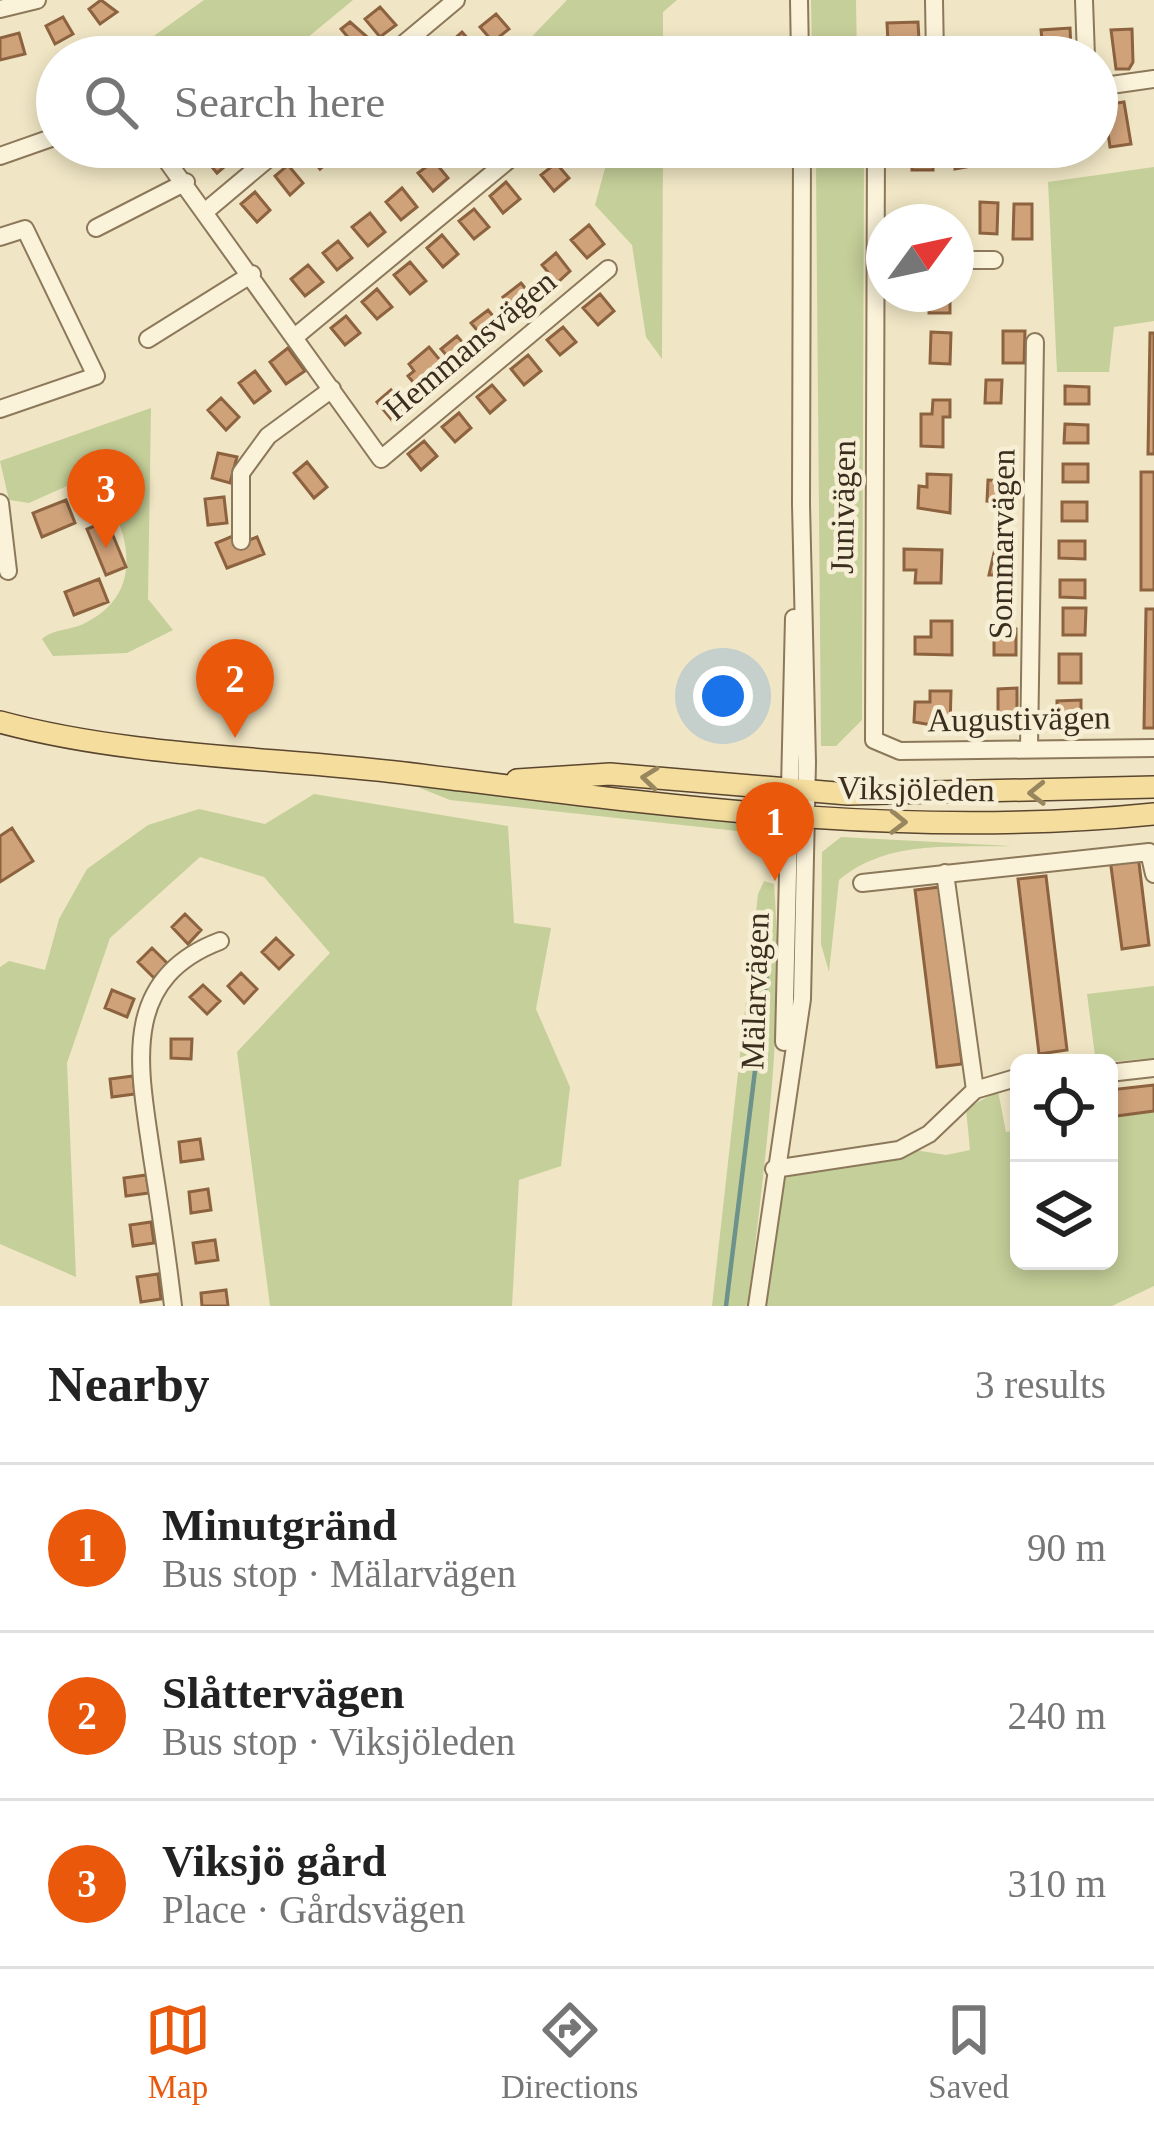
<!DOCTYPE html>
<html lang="en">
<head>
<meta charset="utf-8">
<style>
  body { margin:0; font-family:Georgia,serif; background:#f6f6f6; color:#222 }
  .controls { position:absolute; right:36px; bottom:36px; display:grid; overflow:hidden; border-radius:18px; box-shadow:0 6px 18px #0003 }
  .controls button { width:108px; height:108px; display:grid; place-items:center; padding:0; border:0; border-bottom:3px solid #e0e0e0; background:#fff; color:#222; font:60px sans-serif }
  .compass { position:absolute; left:866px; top:204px; width:108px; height:108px; border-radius:50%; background:#fff; box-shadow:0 6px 18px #0003; rotate:57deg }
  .you { position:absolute; left:723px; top:696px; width:42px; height:42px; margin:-30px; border:9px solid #fff; border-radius:50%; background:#1a73e8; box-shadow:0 0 0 18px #1a73e833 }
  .badge { display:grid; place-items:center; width:78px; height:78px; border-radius:50%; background:#ea580c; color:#fff; font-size:39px; font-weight:700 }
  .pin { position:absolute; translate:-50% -99px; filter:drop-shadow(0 3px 6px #0008) }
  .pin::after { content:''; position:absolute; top:63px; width:42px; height:36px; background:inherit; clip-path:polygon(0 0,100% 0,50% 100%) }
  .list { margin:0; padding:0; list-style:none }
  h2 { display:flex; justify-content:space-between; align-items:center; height:156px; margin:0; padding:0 48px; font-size:51px }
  h2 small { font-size:39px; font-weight:400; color:#767676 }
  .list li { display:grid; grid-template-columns:78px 1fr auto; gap:36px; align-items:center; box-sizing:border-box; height:168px; padding:0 48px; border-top:3px solid #e0e0e0 }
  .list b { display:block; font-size:45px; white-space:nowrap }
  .list p { margin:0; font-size:39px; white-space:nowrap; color:#767676 }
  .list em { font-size:39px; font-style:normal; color:#767676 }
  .icon { flex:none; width:66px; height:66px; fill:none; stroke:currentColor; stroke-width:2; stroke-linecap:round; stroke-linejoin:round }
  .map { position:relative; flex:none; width:1154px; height:1306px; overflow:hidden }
  .search { position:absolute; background:#fff; box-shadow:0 6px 18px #0003; left:36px; right:36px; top:36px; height:132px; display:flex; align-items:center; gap:30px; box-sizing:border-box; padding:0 42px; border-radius:66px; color:#767676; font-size:45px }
  .sheet { height:660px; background:#fff }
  nav { display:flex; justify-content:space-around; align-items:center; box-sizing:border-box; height:168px; border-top:3px solid #e0e0e0; background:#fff; font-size:33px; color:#767676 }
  nav a { display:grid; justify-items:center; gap:6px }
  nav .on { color:#ea580c }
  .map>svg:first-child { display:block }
</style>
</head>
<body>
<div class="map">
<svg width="1154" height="1306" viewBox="0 0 1154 1306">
  <rect width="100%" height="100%" fill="#f0e6c5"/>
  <path fill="#c5cf99" d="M204,0h149l-69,57h-192l52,-14z
    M567,0h110l-14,12v45h-144l-3,-4z
    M811,0h45l1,57h-45z
    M596,147h67l-1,212 -16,-22 -14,-92 -37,-40 12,-44z
    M831,147h24l9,7 -2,566 -26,26h-15l-5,-577z
    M1154,167v154l-40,6 -5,45h-52l-9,-190z
    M151,408l-3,191 25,31 -46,23 -74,3 -11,-17c13,-11 28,-8 43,-16 59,-29 46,-88 17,-134l-35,-3 -38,17 -20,-3 -9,-39z
    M415,786l339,33 5,4 -3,10 -306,-33z
    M314,794l194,32 6,97 37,5 -15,81 34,78 -9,79 -42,14 -7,126h-242l-33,-254 93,-99 -66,-76 -64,-20 -90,81 -43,125 9,214 -76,-33v-277l9,-6 36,9 14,-51 28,-50 61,-44 51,-16 66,15z
    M841,837l170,9c-60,2 -123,-7 -172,34l-10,92 -8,-28 1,-92z
    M764,881l10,3c11,141 -10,282 -26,422h-36l46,-412z
    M1154,986v72l-58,5 -9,-69z
    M998,1091l8,41 13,-2v131h90v-144l45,-6v175l-42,20h-347l19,-130 131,-26 31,5 24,-5 -4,-41z"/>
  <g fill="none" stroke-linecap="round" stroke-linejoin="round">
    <path stroke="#6d928b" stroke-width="4.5" d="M726,1306l42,-341v-52"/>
  </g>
  <path fill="#cfa27a" stroke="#8c623f" stroke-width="3" d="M101,0l16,12 -17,12 -11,-15z
    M380,7l16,18 -16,12 -15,-18z
    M496,14l13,15 -16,13 -13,-15z
    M63,17l10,17 -18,10 -9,-18z
    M350,22l24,21 -17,14h-16l-8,-10 14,-11 -6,-7z
    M918,22l1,18 -31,2 -1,-19z
    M1070,28l1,21 -28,2 -2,-21z
    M1132,29l1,33 -4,7h-13l-5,-39z
    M462,32l13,15 -20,10 -9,-11z
    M19,33l6,21 -25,6v-22z
    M995,43l1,14h-29l-1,-13z
    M1124,102l7,42 -21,3 -4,-28 6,-1 -2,-14z
    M212,147h8l11,14 -14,12 -15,-18z
    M310,147h19l7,8 -16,14 -15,-18z
    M920,147h13v23h-21v-19z
    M955,147h22v18l-22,4z
    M434,161l14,17 -15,13 -15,-18z
    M556,163l13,15 -15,13 -13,-16z
    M288,165l15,18 -13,12 -15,-19z
    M506,182l14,17 -17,14 -13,-17z
    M402,188l15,19 -16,13 -15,-18z
    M255,192l15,18 -13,12 -16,-18z
    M980,202l18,1 -1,31 -17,-1z
    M1014,204h18v35h-19z
    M474,209l15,18 -15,12 -15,-18z
    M370,213l15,19 -17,14 -16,-19z
    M589,225l15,19 -17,14 -16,-18z
    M442,235l16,19 -15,13 -16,-19z
    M338,241l14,17 -15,12 -14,-17z
    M556,253l14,18 -13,12 -15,-18z
    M410,262l16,19 -16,13 -16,-19z
    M308,265l15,17 -18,14 -14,-17z
    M521,283l14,17 -17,15 -15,-18z
    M377,289l15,18 -15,12 -15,-17z
    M600,294l14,17 -16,14 -15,-17z
    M929,294h21v19h-21z
    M488,310l15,18 -17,13 -15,-18z
    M346,316l14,17 -15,12 -14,-17z
    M563,327l13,15 -16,13 -13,-15z
    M1003,331h22l-1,32h-21z
    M931,332l20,1 -1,31 -20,-1z
    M1150,333h4v121h-6z
    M457,336l14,16 -16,13 -14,-16z
    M429,347l20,24 -26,23 -15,-18 6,-5 -5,-7z
    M288,348l17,23 -19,13 -16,-22z
    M528,355l13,16 -17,14 -13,-16z
    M255,371l15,20 -16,12 -15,-20z
    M986,380h16l-1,23h-16z
    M492,385l13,15 -15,13 -13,-16z
    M1065,386l24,1v17h-24z
    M391,390l15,18 -14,12 -15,-18z
    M221,398l18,19 -13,13 -18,-20z
    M933,400h17v17h-7v30l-22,-1v-32h11z
    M459,413l12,15 -16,14 -13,-15z
    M1065,424l23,1v18h-24z
    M424,441l13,15 -16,14 -13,-16z
    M218,453l19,4 -7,26 -18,-5z
    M307,462l20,25 -13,11 -20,-25z
    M1063,464h25v18h-25z
    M1141,472h13v118h-13z
    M927,474l24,1 -1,38 -32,-5 1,-22 8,1z
    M988,480l18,1 -1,21 -18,-1z
    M224,497l3,26 -19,2 -3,-26z
    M66,500l9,23 -33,14 -9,-24z
    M1062,502h25v19h-25z
    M107,521l19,46 -20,8 -19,-46z
    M233,536l4,9 20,-8 7,17 -37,14 -11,-25z
    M997,540h17v35h-25z
    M1059,541h26v18l-26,-1z
    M904,549l38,1 -1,33h-26l1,-13h-12z
    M99,579l9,23 -34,13 -9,-23z
    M1060,580h25v18l-25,-1z
    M1063,608h23l-1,27h-22z
    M1146,609h8v119h-10z
    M931,621h21v34l-37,-1v-17h16z
    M994,629h22v26h-22z
    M1059,654h22v29h-22z
    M1017,688v31l-19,-1v-29z
    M930,691h21l-1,37 -36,-6 1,-20h15z
    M1081,700v22h-24v-21z
    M12,828l21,33 -33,21v-46z
    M1138,855l11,90 -27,4 -12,-90z
    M1046,876l21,174 -28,4 -21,-175z
    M940,887l22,177 -25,3 -22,-177z
    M185,914l16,16 -13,14 -16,-17z
    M276,938l17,17 -14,14 -17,-17z
    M152,948l16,16 -14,14 -16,-16z
    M241,973l16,16 -13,14 -16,-17z
    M203,985l17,16 -13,13 -17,-17z
    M112,990l22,9 -7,18 -22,-9z
    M171,1039h21l-1,20 -20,-1z
    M133,1076l2,18 -23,3 -2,-18z
    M1154,1085v26l-45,6v-27z
    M200,1139l3,20 -22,3 -2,-20z
    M146,1175l3,18 -23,3 -2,-18z
    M208,1189l3,21 -20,3 -2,-21z
    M151,1222l3,21 -21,3 -3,-21z
    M215,1240l3,20 -22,3 -3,-20z
    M158,1274l3,25 -20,3 -4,-25z
    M226,1290l2,16h-26l-1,-13z"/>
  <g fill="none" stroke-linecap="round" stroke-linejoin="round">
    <defs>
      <path id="minor" d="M799,0l1,57
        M934,0l1,57
        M1084,0l2,57
        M0,9l37,-9
        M388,57l68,-57
        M1097,87l57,-8
        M157,147l224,312 227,-190
        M876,147l-2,593 26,11 254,-3
        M0,156l57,-20
        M207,210l75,-63
        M96,228l90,-46
        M0,237l25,-8 71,147 -96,33
        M956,260h38
        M296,336l227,-188
        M148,339l104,-65
        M0,503l8,68
        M241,541v-68l27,-37 64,-47
        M1029,748l6,-406
        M945,873l30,217
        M862,883l287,-31 5,22
        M784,1042l10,-424
        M1109,1073l45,-5
        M774,1169l125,-19 30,-16 46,-44 44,-13
        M173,1306c-6,-50 -13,-99 -21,-149 -12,-86 -35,-177 68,-216
        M757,1306l45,-307 5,-237 -6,-258 1,-357"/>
      <path id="major" d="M0,722c130,35 271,35 404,51 251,31 497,67 750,41
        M517,780l93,-6 238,20 306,-7"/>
    </defs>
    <use href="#minor" stroke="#8c785a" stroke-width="20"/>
    <use href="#major" stroke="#5a452f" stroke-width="24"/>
    <use href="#minor" stroke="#faf2d9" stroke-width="16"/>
    <use href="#major" stroke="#f4dd9d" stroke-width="21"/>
  </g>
  <defs><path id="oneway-chevron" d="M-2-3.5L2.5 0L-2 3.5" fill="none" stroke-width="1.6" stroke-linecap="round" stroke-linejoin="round" transform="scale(3)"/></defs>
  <g stroke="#98865e">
    <use href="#oneway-chevron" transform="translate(650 778) rotate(-174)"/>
    <use href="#oneway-chevron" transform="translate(1037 793) rotate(179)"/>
    <use href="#oneway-chevron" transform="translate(898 822) rotate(1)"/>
  </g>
  <g text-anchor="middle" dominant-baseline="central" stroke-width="9" stroke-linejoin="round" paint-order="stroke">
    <g font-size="33" fill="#3b2e1f" stroke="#f7efd5">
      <text transform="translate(470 345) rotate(-40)">Hemmansvägen</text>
      <text transform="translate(843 507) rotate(-89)">Junivägen</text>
      <text transform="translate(1002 544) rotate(-89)">Sommarvägen</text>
      <text transform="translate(1019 719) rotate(-1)">Augustivägen</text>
      <text transform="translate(916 789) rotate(1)">Viksjöleden</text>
      <text transform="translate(755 991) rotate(-88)">Mälarvägen</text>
    </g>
  </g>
</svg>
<div class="controls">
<button><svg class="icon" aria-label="locate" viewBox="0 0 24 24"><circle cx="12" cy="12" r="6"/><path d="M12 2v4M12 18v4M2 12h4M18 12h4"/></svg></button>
<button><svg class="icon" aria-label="layers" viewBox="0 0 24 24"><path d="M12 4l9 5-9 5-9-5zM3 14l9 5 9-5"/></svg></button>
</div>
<svg class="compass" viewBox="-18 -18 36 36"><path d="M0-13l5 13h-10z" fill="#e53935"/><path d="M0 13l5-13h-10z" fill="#767676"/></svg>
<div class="you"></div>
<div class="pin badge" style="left:775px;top:881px">1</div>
<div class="pin badge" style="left:235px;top:738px">2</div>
<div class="pin badge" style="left:106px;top:548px">3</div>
<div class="search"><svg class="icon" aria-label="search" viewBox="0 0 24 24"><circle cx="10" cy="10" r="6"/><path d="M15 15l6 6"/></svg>Search here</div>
</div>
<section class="sheet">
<h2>Nearby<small>3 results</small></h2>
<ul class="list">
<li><span class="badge">1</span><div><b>Minutgränd</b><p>Bus stop · Mälarvägen</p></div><em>90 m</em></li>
<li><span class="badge">2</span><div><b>Slåttervägen</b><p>Bus stop · Viksjöleden</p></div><em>240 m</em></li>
<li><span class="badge">3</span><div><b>Viksjö gård</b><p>Place · Gårdsvägen</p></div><em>310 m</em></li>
</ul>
</section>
<nav>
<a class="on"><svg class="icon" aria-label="map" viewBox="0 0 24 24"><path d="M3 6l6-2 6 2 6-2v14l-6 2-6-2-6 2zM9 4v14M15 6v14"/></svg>Map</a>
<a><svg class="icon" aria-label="directions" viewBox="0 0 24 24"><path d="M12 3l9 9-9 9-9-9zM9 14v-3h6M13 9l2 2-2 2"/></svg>Directions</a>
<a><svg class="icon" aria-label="saved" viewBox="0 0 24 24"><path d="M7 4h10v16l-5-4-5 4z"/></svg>Saved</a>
</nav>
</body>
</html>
